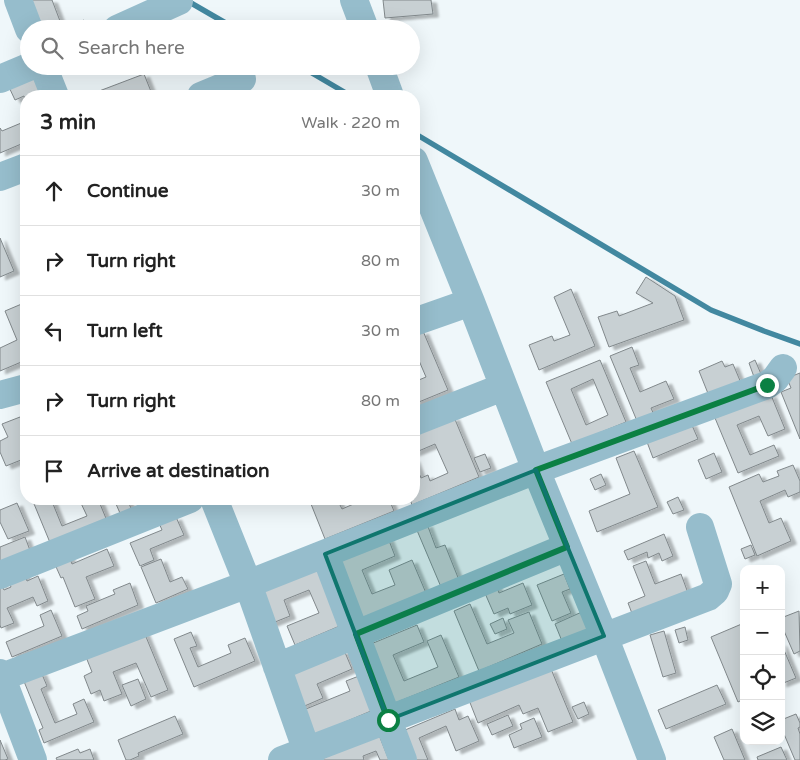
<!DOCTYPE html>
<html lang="en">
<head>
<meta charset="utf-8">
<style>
  body { margin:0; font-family:"Varela Round",sans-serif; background:#f2f2f2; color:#222 }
  .controls { position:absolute; right:15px; bottom:15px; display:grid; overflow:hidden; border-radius:10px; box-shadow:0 5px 20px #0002 }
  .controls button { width:45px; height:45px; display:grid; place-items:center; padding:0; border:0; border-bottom:1px solid #e0e0e0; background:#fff; color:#222; font:25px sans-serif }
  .stop { position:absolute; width:15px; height:15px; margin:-11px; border:4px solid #0b8043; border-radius:50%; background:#fff }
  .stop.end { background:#0b8043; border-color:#fff; box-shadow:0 1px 5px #0008 }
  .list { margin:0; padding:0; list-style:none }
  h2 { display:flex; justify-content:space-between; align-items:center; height:65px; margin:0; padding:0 20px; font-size:21px }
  h2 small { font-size:16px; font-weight:400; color:#767676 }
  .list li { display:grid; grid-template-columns:32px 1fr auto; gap:15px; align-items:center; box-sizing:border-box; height:70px; padding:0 20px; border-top:1px solid #e0e0e0 }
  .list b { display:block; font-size:19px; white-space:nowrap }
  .list em { font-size:16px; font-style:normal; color:#767676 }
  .icon { flex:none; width:28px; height:28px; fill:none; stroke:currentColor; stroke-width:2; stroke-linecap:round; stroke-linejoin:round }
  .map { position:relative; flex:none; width:800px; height:760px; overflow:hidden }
  .search { position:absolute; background:#fff; box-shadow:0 5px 20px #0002; left:20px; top:20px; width:400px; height:55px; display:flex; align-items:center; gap:12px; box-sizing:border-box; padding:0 18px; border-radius:28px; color:#767676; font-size:19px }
  .panel { position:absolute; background:#fff; box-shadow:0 5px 20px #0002; left:20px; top:90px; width:400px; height:415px; border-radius:20px }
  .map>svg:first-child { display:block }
</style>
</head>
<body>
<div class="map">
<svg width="800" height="760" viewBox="0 0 800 760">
  <defs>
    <filter id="shadow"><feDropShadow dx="5.5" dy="3" stdDeviation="1" flood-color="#0004"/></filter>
  </defs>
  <rect width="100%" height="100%" fill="#eff7fa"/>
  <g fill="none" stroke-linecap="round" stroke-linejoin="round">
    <path stroke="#4288a0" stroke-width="5.5" d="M186,0l50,29
      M300,66l51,30
      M414,133l297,177 53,21 36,13"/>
  </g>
  <path fill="#c8d0d3" stroke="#81888b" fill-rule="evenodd" filter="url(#shadow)" d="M28,0h24l8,21 -20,8z
    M383,0h48l2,14 -48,4z
    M84,20l4,9h-26z
    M35,74l10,22h-19v6l-2,-6 -9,4 -7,-15z
    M144,74l8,20 -6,2h-60z
    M26,121v21l-26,11v-25l2,3z
    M0,238l14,33 -14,6z
    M646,277l29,19 9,24 -75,27 -11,-30 19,-6 2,5 34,-13 -17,-10z
    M571,289l24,57 -56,24 -10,-25 23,-9 2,5 16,-6 -16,-38z
    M24,303l2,5v52l-26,11v-23l17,-8 -12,-29z
    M423,331l25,59 -34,14v-22l12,-5 -9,-21 -3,1v-22z
    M632,347l7,18 -9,3 10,24 26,-11 8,18 -23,9 3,7 -17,6 -27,-65z
    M600,360l26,62 -54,22 -26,-62zM593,379l15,36 -22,10 -15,-36z
    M755,360l6,14 -7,3 -5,-14z
    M722,361l3,6 8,-3 8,19 -32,13 -10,-25z
    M800,373v66l-19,-47 10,-4 -4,-10z
    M771,395l14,34 -17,7 -9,-20 -22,9 13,30 24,-10 5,11 -41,17 -23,-55z
    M20,417l6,13v28l-20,8 -6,-14v-11l8,-4 -6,-13z
    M454,417l25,60 -67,28 -2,-6h4v-40l7,19 7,-3 2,6 18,-8 -13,-29 -21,9v-19z
    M691,423l7,16 -45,19 -6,-16z
    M634,451l24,56 -61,25 -8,-21 41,-17 -14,-36z
    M714,453l8,19 -16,7 -8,-19z
    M485,454l6,14 -11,4 -6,-14z
    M793,465l7,16v11l-12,5 -3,-7 -25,11 9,22 12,-5 10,23 -34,15 -28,-69 30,-13 4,8 16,-6 -2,-5z
    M601,474l5,11 -11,5 -5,-11z
    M678,497l6,13 -11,4 -6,-12z
    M32,499h19l11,27 25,-10 -8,-17h19l12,29 -59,17z
    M127,499l7,16 -11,5 -7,-16z
    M309,499h28l5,10 23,-10h24l5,12 -69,28z
    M17,503l12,28 -21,8 -8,-17v-12z
    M176,517l8,18 -34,14 4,11 -14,6 -10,-23 32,-13 -3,-7z
    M427,524l9,24 9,-3 14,35 -18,7 -25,-59z
    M664,534l9,22 -11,5 -3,-8 -11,5 -1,-6 -19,8 -4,-9z
    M25,537l6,16 -31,13v-19z
    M388,538l7,18 -33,14 10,24 23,-9 -6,-15 23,-10 14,33 -68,28 -25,-60z
    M751,545l4,10 -10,4 -4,-10z
    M107,549l7,17 -28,11 9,22 -20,8 -12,-30 -2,1 -8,-18 15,-6 4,10z
    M161,559l9,23 12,-5 6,12 -32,14 -15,-36z
    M646,561l9,23 26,-10 7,19 -55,23 -5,-13 17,-7 -12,-30z
    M325,565l24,57 -54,23 -8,-19 32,-13 -10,-23 -25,10 6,16 -20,8 -13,-31z
    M24,573l3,8 11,-5 10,25 -11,5 -4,-9 -26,11 7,15 -13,5 -1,-3v-43l4,8 7,-3 -3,-7z
    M564,574l6,15 -8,3 9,21 -19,8 -15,-36z
    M130,583l8,22 -56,24 -5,-13 11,-5 -2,-5 29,-12 -2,-4z
    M523,583l9,22 -22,9 -2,-6 -14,6 -10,-23 12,-6 3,8z
    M470,604l17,40 27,-11 -6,-13 21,-8 13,32 -63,27 -25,-60z
    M51,610l11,26 -50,21 -6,-15 38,-16 -4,-11z
    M584,611l10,23 -30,12 -9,-22z
    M799,611l1,40 -6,3 -13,-30v-6z
    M503,618l4,11 -12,5 -5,-10z
    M744,623v22l-3,1 3,7v46l-6,3 -27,-65z
    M417,625l7,17 -31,13 11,26 34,-14 -11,-26 14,-6 18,42 -69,28 -24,-59z
    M685,627l3,13 -9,3 -4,-13z
    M664,631l12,42 -13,4 -13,-42z
    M144,632l24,58 -17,7 -15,-34 -23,9 9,22 -18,7 -4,-11 -9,4 -7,-18 8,-4 -6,-15z
    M191,632l6,14 -7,2 8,19 33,-14 -3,-8 17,-7 10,23 -61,26 -20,-48z
    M781,643l15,35 -15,6z
    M344,650l8,19 -35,15 6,14 -23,10 -14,-33z
    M551,669l22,53 -25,10 -10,-24 -15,6 -4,-9 -41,18 -11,-28z
    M41,672l6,14 -6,3 14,34 22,-9 -4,-10 11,-5 10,23 -50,21 -5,-13 4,-2 -20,-49z
    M364,674l14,34 -66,28 -11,-25 49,-20 -4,-10z
    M138,679l8,20 -15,7 -9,-21z
    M717,685l9,19 -60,25 -8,-19z
    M584,702l5,12 -11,5 -6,-12z
    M455,709l4,11 9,-4 11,25 -23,10 -10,-25 -27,12 9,22h-13l-17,-27z
    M796,714l4,9v4l-2,1 2,6v26h-5l-11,-26 -3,1v-15z
    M508,715l5,11 -21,9 -5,-11z
    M175,716l8,18 -45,19 1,3 -9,4h-4l-8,-20z
    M534,718l8,19 -28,11 -5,-13 13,-6 -2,-5z
    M732,729l13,31h-21l-10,-23z
    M379,735l10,25h-9l-4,-9 -13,5 1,4h-45z
    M0,740l8,19 -3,1h-5z
    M781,747l6,13h-29l-1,-3z
    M78,749l2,4 10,-4 4,11h-37l-1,-2z"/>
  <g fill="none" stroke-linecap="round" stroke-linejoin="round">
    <path stroke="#96bdcc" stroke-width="28" d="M18,0l11,29
      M354,0l11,29
      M117,29l62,-28
      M43,66l12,30
      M379,66l11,30
      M0,79l31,-13
      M201,96l41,-17
      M414,161l57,141 65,168 68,166 48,124
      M0,177l26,-10
      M414,322l57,-20
      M0,395l26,-7
      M414,422l89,-35
      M214,499l34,85 62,176
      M325,554l78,206
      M0,575l190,-76
      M277,667l290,-120
      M0,673l33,87
      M2,677l246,-93 288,-114 231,-85 8,-6 8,-11
      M282,760l426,-163 7,-6 3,-7 -18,-57"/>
  </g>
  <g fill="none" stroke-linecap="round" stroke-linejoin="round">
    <path stroke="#0b8043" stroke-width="6" d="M388,720l-32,-86 211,-87 -31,-77 231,-85"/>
  </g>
  <path fill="#0f766e" fill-opacity="0.2" stroke="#0f766e" stroke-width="4" stroke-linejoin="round" d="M536,470l68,166 -216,84 -63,-166z"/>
</svg>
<div class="controls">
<button>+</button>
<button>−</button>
<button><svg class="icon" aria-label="locate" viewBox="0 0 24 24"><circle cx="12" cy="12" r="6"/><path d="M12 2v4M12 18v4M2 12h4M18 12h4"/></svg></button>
<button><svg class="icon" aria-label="layers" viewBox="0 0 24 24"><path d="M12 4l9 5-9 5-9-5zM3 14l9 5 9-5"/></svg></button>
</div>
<div class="stop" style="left:388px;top:720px"></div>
<div class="stop end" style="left:767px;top:385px"></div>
<div class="search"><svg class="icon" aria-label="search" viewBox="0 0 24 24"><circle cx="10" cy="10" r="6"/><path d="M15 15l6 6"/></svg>Search here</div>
<section class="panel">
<h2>3 min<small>Walk · 220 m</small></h2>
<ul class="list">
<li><svg class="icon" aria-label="ahead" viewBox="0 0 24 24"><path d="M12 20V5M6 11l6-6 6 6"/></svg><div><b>Continue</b></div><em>30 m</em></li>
<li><svg class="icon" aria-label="right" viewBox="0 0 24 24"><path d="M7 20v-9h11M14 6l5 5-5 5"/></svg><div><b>Turn right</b></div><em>80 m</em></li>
<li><svg class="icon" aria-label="left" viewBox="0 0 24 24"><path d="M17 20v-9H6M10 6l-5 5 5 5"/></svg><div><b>Turn left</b></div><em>30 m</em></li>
<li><svg class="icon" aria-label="right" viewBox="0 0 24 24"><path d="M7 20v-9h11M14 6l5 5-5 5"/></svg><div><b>Turn right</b></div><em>80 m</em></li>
<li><svg class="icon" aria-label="arrive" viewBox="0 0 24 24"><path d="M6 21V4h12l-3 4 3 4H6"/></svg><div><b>Arrive at destination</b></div></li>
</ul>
</section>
</div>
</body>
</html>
